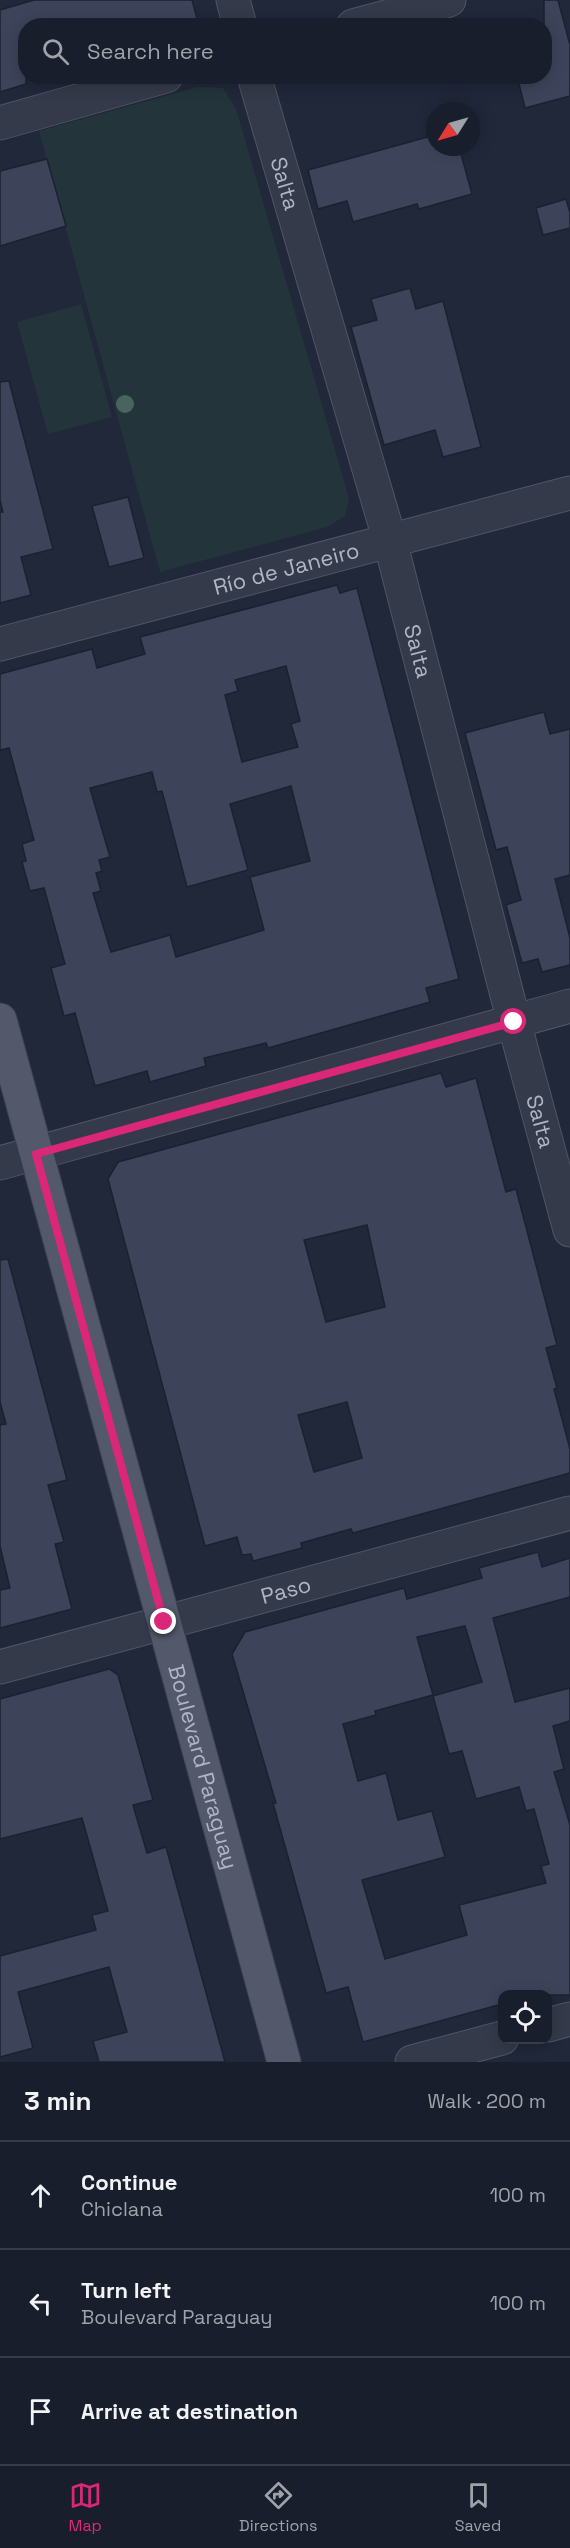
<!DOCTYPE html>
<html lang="en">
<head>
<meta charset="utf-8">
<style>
  body { margin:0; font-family:"Space Grotesk",sans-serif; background:#222734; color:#f1f3f6 }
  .controls { position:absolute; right:18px; bottom:18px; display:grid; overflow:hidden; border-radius:12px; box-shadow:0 3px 15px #0003 }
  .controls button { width:54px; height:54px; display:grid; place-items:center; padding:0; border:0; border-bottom:2px solid #373c48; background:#191e2c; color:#f1f3f6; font:30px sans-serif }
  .compass { position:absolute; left:426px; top:102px; width:54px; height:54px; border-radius:50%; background:#191e2c; box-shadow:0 3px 15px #0003; rotate:233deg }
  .stop { position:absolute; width:18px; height:18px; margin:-14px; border:4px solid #db2777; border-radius:50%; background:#fff }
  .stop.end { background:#db2777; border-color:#fff; box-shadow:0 2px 6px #0008 }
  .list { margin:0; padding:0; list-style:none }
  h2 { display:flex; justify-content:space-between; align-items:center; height:78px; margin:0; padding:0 24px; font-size:26px }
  h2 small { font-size:20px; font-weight:400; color:#9fa2a9 }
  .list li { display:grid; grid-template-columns:39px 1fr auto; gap:18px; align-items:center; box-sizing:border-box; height:108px; padding:0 24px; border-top:2px solid #373c48 }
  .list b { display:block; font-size:22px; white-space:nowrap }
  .list p { margin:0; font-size:20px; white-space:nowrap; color:#9fa2a9 }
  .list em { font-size:20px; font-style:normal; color:#9fa2a9 }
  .icon { flex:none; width:33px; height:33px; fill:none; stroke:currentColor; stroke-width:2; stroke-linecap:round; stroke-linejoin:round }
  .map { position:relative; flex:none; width:570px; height:2062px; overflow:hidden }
  .search { position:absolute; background:#191e2c; box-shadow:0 3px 15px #0003; left:18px; right:18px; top:18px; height:66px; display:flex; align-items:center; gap:15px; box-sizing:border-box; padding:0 21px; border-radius:24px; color:#9fa2a9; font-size:22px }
  .sheet { height:402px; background:#191e2c }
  nav { display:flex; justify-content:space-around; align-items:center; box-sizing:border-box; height:84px; border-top:2px solid #373c48; background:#191e2c; font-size:16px; color:#9fa2a9 }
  nav a { display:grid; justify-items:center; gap:3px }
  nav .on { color:#db2777 }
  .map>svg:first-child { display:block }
</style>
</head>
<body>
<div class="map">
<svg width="570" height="2062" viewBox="0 0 570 2062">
  <rect width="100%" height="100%" fill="#21283a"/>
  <path fill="#23343b" d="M198,87l25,1 13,21 113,389 -4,18 -18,11 -167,45 -121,-441z
    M81,304l31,113 -64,17 -31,-112z"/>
  <path fill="#3d445a" stroke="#1c2131" stroke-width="1.5" fill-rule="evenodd" d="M34,0h158l7,26h-173v58l-26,8v-82z
    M544,0h14l12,45v51l-45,12 -8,-32h27z
    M435,135v12h24l13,47 -53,15 -2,-5 -64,18 -6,-21 -29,8 -10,-39z
    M47,159l19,67 -66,20v-75z
    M566,199l4,14v15l-27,7 -7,-27z
    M410,288l6,21 27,-8 38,146 -38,10 -8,-27 -51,15 -33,-118 26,-7 -6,-21z
    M9,381l44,168 -32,8 10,38 -31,8v-91h3l-3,-12v-118z
    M128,497l16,61 -35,9 -17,-61z
    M337,585l3,8 17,-5 102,391 -33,9 4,14 -162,46 -2,-5 -62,15 2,8 -56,16 -3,-11 -52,15 -20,-73 -11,3 -13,-48 14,-4 -21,-76 -14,3 -8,-29 4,-1 -4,-17 12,-4 -25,-92 -9,2v-76l92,-25 5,19 48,-14 -5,-17zM286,666l14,55 -9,3 7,23 -56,15 -17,-67 13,-4 -3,-11zM152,772l5,20 5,-1 25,96 61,-17 -18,-66 61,-18 19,75 -60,16 14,53 -88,27 -6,-22 -59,17 -18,-59 8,-2 -5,-18 6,-2 -3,-11 11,-3 -20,-69z
    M544,712l6,22 20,-5v146l-15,4 15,59v27l-28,7 -4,-13 -16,4 -16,-58 15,-5 -14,-53 -11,3 -31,-117z
    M441,1073l5,14 30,-9 30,114 10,-3 41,156 -11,3 11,40 -3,1 16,60v24l-217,60 -2,-4 -50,14 1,5 -49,13 -2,-7 -9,1 -5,-18 -32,9 -97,-367 10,-17zM367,1225l18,82 -59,15 -22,-82zM347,1402l15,56 -48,14 -16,-57z
    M8,1259l59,221 -19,5 16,57 -9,2 17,65 -72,19v-38l10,-2 -10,-42v-121l6,-1 -6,-22v-142z
    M538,1552l4,15 28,-9v39l-77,21 22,84 55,-14v33l-17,5 11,43 -10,3 16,53v170h-68v9l-139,38 -15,-55 -22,6 -53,-190h3l-44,-149 13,-22 159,-44 3,11 75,-21 -3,-10zM465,1626l17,56 -49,14 16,58 13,-3 14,48 43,-12 7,24 8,-2 15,55 -8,2 5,17 -87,22 8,30 -82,24 -23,-79 83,-23 -13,-46 -34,9 -12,-47 -28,8 -15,-57 33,-9 -1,-4 58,-16 -16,-58z
    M109,1669l9,6 35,125 -20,5 14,48 19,-6 59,215h-126l-6,-21 34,-9 -18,-65 -91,25 15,56 -33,9v-101l96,-26 -4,-15 16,-4 -26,-93 -82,21v-140z"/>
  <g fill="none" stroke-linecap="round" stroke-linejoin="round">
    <defs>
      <g id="minor">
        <path d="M233,0l7,26"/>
        <path d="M353,26l96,-26"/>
        <path id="s1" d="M254,76l136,465 124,481 56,208"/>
        <path d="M0,123l166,-47"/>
        <path id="s2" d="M0,644l570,-151"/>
        <path d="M0,1163l570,-157"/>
        <path id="s3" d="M0,1667l570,-154"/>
        <path d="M548,2025l22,-6"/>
        <path d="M412,2062l90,-24"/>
      </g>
      <g id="major">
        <path id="s4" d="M0,1020l284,1042"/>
      </g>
    </defs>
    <use href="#minor" stroke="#505565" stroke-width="35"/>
    <use href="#major" stroke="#3e4353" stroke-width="35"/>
    <use href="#minor" stroke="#353a4a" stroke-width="33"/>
    <use href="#major" stroke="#53596a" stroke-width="33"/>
  </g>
  <circle fill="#47655d" cx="125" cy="404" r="9"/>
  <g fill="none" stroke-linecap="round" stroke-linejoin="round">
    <path stroke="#db2777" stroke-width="8" d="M164,1622l-128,-468 478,-132"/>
  </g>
  <g text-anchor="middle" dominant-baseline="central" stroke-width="6" stroke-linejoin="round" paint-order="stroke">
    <g font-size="22" fill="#b0b5c6" stroke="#1a1f2f">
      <text stroke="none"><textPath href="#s1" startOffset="112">Salta</textPath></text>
      <text stroke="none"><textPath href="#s2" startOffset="296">Río de Janeiro</textPath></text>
      <text stroke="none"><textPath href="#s1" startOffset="598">Salta</textPath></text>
      <text stroke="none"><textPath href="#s1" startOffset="1084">Salta</textPath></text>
      <text stroke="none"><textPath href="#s3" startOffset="296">Paso</textPath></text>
      <text stroke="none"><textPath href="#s4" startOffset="774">Boulevard Paraguay</textPath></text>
    </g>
  </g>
</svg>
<div class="controls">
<button><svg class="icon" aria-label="locate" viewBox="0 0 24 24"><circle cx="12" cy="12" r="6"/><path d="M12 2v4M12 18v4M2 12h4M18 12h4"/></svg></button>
</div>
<svg class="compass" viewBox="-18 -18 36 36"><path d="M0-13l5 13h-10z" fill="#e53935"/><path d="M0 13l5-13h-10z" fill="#9fa2a9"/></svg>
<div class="stop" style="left:514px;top:1022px"></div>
<div class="stop end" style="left:164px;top:1622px"></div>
<div class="search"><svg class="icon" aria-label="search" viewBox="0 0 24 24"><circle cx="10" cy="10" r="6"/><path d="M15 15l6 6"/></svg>Search here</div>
</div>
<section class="sheet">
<h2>3 min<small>Walk · 200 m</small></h2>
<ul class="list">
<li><svg class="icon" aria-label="ahead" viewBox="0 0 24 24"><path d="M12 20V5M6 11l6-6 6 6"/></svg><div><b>Continue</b><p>Chiclana</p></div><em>100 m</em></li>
<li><svg class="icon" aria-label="left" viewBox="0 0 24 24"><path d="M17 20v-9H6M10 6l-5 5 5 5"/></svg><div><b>Turn left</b><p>Boulevard Paraguay</p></div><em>100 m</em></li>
<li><svg class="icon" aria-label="arrive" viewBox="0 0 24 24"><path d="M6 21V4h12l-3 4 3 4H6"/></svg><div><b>Arrive at destination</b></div></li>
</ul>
</section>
<nav>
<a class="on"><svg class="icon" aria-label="map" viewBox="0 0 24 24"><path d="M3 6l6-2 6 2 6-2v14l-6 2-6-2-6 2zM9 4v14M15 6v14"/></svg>Map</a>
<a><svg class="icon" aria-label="directions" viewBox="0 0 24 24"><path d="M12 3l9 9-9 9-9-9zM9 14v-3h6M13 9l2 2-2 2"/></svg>Directions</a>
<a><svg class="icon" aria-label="saved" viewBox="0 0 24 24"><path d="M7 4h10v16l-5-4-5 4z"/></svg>Saved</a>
</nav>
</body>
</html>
